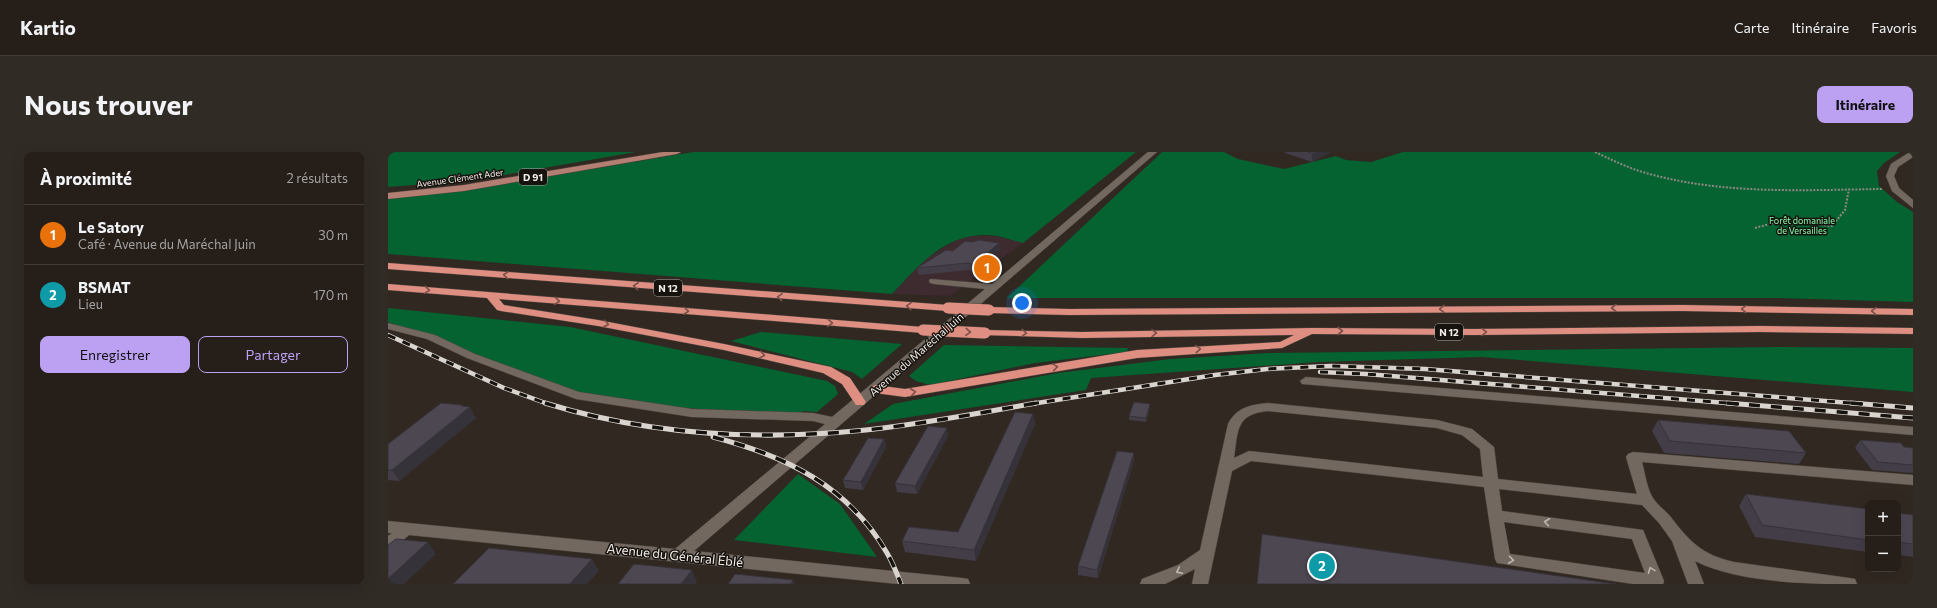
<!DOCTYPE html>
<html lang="fr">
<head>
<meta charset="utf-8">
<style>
  body { margin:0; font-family:Commissioner,sans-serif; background:#312b26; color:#f1f3f6 }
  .controls { position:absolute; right:12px; bottom:12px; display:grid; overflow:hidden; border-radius:8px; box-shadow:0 4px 16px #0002 }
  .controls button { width:36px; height:36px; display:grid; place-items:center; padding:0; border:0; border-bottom:1px solid #423c38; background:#251e19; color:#f1f3f6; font:20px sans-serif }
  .you { position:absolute; left:634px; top:151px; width:14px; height:14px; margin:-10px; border:3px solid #fff; border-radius:50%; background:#1a73e8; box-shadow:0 0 0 6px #1a73e833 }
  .badge { display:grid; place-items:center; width:26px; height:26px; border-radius:50%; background:#bca0f2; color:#fff; font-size:13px; font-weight:700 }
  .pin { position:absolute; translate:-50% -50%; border:2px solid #fff; box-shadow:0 1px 4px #0006 }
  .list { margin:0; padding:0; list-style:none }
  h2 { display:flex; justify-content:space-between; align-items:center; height:52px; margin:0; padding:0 16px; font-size:17px }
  h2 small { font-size:13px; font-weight:400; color:#a3a2a2 }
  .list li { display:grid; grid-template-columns:26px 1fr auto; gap:12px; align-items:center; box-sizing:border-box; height:60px; padding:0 16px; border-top:1px solid #423c38 }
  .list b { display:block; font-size:15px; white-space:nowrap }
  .list p { margin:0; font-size:13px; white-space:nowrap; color:#a3a2a2 }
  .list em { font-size:13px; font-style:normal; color:#a3a2a2 }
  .actions { display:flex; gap:8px; padding:12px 16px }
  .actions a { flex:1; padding:9px 0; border:1px solid #bca0f2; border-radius:8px; text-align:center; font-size:14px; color:#bca0f2 }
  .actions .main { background:#bca0f2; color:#111 }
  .map { position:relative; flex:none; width:1525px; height:432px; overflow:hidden; border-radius:8px }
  header { display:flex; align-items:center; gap:24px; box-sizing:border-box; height:56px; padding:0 20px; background:#251e19; border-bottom:1px solid #423c38 }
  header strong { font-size:19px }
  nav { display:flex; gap:22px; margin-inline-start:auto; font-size:14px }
  .intro { display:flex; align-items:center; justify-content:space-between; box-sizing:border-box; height:96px; padding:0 24px }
  h1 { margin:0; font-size:28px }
  .button { padding:10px 18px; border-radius:8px; background:#bca0f2; color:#111; font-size:14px; font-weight:700 }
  main { display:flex; gap:24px; padding:0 24px }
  aside { flex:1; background:#251e19; border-radius:8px; box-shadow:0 4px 16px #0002 }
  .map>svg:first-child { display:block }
</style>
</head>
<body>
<header>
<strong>Kartio</strong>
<nav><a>Carte</a><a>Itinéraire</a><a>Favoris</a></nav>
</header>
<div class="intro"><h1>Nous trouver</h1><a class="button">Itinéraire</a></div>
<main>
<aside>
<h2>À proximité<small>2 résultats</small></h2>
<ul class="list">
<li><span class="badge" style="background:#e8710a">1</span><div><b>Le Satory</b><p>Café · Avenue du Maréchal Juin</p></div><em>30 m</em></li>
<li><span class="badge" style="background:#0f9aa8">2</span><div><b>BSMAT</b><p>Lieu</p></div><em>170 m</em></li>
</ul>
<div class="actions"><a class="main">Enregistrer</a><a>Partager</a></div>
</aside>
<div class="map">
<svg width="1525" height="432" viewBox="0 0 1525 432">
  <rect width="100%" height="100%" fill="#312821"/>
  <path fill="#3e2b30" d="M584,84h24l27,7 -73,53 -58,-2 33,-35 32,-19z"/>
  <path fill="#046330" d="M0,0h248l-167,29 -81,6z
    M305,0h443l-113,91c-8,-2 -17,-5 -26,-7 -48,-7 -76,27 -105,58l-504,-40v-57l74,-6z
    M774,0h62l14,7 46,10 52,-13 10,4 25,2 32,-10h497l-16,11 -7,8 2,15 18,16 16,10v90l-134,-4h-772z
    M0,156l182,19 257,54 8,5 3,8 -21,18 -14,-1 -5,5 -155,-11 -65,-13 -190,-70z
    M373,180l141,12 -40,35 -10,-7 -121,-31z
    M556,193l184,3 -1,4 -92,11 -105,22 -14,-4 -7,-5z
    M1392,195l133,1v44l-431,-35 -164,5 -227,16 -5,12 -222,34 29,-20 165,-31 112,-14 98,-6z
    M410,322l42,30 37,53 -143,-17z"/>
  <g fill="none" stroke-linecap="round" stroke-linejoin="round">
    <defs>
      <path id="minor" d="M760,0h9l-463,399 268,27 6,1 2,5h-72l-489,-49 -16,14 -5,2v-15l4,-3h-4v-12l287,28 150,-125 -12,-3 -121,-4 -116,-18 -109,-41 -40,-19 -39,-10v-6l47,12 40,19 104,38 113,17 121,4 19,4 153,-128 -51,-5 -4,-1 -1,-2 1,-2 62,5z
        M1522,0h3v5l-15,10 -4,9 5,12 14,12v8l-21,-17 -6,-15 5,-12z
        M918,225l607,50v8l-611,-51 -2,-3z
        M880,251l169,17 35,9 22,18 4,32 139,15 -11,-37 2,-3 5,-2 280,23v10l-271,-23c3,11 5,27 11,36 4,7 12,12 17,18 19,25 32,39 64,46l115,16 6,1 2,5c-49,0 -118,-1 -162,-23l9,23h-16l-16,-43 -13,-18 -17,-18 -143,-16 3,22 141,19 21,51 -1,3h-30l-136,-21 -2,-4 -11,-72 -233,-26 -19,10 -24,113h-16l3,-15 -30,15h-25l2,-5 36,-14 22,-15 28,-126c9,-17 22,-19 40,-21zM880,259l169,17 25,7 18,14 3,28 -234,-26 -15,7c4,-28 2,-44 34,-47zM1116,370l128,17 13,34 -135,-19z"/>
      <path id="major" d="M275,0h18l-4,2 -213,37 -76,8v-6l76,-8z"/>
      <path id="highway" d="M0,111l560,42 5,3 -5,3 -560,-42z
        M0,132l535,43 6,3 -6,3 -424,-34 5,6 94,15 126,24 107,23 19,11 16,24 -2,3h-8l-14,-21 -19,-11 -99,-23 -126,-24 -97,-15 -4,-1 -10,-12 -99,-8z
        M1295,153l230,4v6l-230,-4 -614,4 -80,-2 -5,-3 5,-3 80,2z
        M1372,174l153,2v6l-153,-2 -286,3 -162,-1 -30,14 -145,10 -232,39 -30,-4 -6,-4 6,-4 30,4 232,-39 143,-8 14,-7 -212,3 -101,-3 -2,-2 6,-3 97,2 230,-4 162,1z"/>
    </defs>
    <use href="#minor" stroke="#4d463f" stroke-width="1"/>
    <use href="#major" stroke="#4d463f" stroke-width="1"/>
    <use href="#highway" stroke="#4d463f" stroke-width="1"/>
    <path stroke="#908882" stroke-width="2" stroke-dasharray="2 1.5" stroke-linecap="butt" d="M1207,0c17,8 33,16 51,21 77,22 158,17 237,16
      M1367,76l26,-7 51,5 13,-16 4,-21"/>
    <use href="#minor" fill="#72685f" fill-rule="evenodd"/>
    <use href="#major" fill="#b37f73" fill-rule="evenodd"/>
    <use href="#highway" fill="#df8f81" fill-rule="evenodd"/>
    <defs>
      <path id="rail-far1" d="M0,183l116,53 44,16
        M932,220l46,2 373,30
        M643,252l184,-29 52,-6 64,-3 94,3 438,35"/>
      <path id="rail" d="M157,251c103,32 213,38 321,27 57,-6 114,-17 170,-27
        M1339,251l186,15
        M1463,251l62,5
        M325,285c73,19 135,49 174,116 6,10 10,21 14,31"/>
    </defs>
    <use href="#rail-far1" stroke="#dad4cf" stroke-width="4.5"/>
    <use href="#rail" stroke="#dad4cf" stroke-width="5"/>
    <use href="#rail-far1" stroke="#16120e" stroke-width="3" stroke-dasharray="8" stroke-linecap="butt"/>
    <use href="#rail" stroke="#16120e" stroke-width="3.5" stroke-dasharray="11" stroke-linecap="butt"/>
    <defs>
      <path id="highway-bridge" d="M560,156l41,2
        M535,178l62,3"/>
    </defs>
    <use href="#highway-bridge" stroke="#4d463f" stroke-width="12" stroke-linecap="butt"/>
    <use href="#highway-bridge" stroke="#df8f81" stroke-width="11"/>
  </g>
  <path fill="#423d47" d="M897,0h46l-19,10 -27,-9z
    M584,90l28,8 -15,13v5l-7,1 -3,2 -6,-1 -50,5 -2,-7z
    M74,253l14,13 -77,63 -10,-1 -1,1v-37z
    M762,256l-4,14 -17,-2v-4z
    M645,262l2,10 -59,137 -71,-9 -3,-11 56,-9z
    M1270,268l148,33 -7,11 -135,-11 -12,-22z
    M560,284l-31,58 -20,-2 -2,-9z
    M496,287l2,8 -23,43 -18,-2 -2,-8z
    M1472,288l44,7 9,1v25l-41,-3 -17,-22z
    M746,309l-36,117 -20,-3v-9z
    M1358,342l122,15v43l-113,-15 -16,-31z
    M1510,361l15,2v42l-15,-2z"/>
  <path fill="#363239" d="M928,0h15l-19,10v-8z
    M611,91l1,7 -15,13v5l-1,-6 -2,-4z
    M589,110l1,7 -3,2 -1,-6z
    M762,252v4l-4,14v-4z
    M74,253l4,5 4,-3 6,11 -77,63 -7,-11z
    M645,262l2,10 -59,137 -2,-11z
    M559,276l1,8 -31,58 -2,-8z
    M496,287l2,8 -23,43 -2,-8z
    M746,301v8l-36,117 -1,-8z
    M40,390l8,12 -32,30h-16v-5z
    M204,407l7,12 -12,13h-17z
    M304,418l5,11 -1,3h-15z
    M405,428l2,4h-4z"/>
  <path fill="#4d4752" stroke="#363239" d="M920,0h8l-4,2z
    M591,88l20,3 -17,15h3l-1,4h-7l-3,3 -6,-2 -51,5 29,-18 7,1 12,-10 7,1z
    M746,250l16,2 -4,14 -17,-2z
    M53,251l21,2 -1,1 9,1 -78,63h-4v-26z
    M627,260l18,2 -59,136 -72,-9 7,-14 49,5z
    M1270,268l131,11 17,22 -136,-12z
    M540,274l19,2 -32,58 -20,-3z
    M480,286l16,1 -23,43 -18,-2z
    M1472,288l41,3 3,4 9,1v17l-35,-3z
    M729,299l17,2 -37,117 -19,-4z
    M1358,342l122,15v31l-106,-15z
    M1510,361l15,2v29l-15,-2z
    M874,382l354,50h-359z
    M8,387l32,3 -40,37v-34z
    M101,396l103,11 -22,25h-117z
    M246,412l58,6 -11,14h-63z
    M347,422l58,6 -2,4h-63z"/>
  <defs><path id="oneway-chevron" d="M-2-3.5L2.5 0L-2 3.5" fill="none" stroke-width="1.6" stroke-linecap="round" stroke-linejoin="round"/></defs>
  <g stroke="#7a5048">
    <use href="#oneway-chevron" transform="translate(118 123) rotate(-175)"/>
    <use href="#oneway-chevron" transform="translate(248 134) rotate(-175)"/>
    <use href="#oneway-chevron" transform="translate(39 138) rotate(5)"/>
    <use href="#oneway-chevron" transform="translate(392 145) rotate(-176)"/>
    <use href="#oneway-chevron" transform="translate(169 149) rotate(5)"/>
    <use href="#oneway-chevron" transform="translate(521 154) rotate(-176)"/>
    <use href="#oneway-chevron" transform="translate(1226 156) rotate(180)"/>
    <use href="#oneway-chevron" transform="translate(1054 157) rotate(179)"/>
    <use href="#oneway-chevron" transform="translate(1356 157) rotate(-179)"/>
    <use href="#oneway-chevron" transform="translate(298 159) rotate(5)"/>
    <use href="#oneway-chevron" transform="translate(1486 159) rotate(-179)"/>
    <use href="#oneway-chevron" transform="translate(442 171) rotate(4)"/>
    <use href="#oneway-chevron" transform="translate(218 172) rotate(11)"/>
    <use href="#oneway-chevron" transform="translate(952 179)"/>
    <use href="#oneway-chevron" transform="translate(580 180) rotate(3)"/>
    <use href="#oneway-chevron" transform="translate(1096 180) rotate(-1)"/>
    <use href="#oneway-chevron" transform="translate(636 181) rotate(1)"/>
    <use href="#oneway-chevron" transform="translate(766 181) rotate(-1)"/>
    <use href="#oneway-chevron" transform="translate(810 197) rotate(-4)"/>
    <use href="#oneway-chevron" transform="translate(374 203) rotate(13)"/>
    <use href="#oneway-chevron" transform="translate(667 215) rotate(-9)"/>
    <use href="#oneway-chevron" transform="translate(525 240) rotate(-8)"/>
  </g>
  <g stroke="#bfb7b1">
    <use href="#oneway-chevron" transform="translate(1159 370) rotate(-173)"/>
    <use href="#oneway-chevron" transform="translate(1123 408) rotate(8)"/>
    <use href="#oneway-chevron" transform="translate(1263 418) rotate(-111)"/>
    <use href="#oneway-chevron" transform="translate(791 419) rotate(154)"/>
  </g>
  <g text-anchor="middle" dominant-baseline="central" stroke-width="3" stroke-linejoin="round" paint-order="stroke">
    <g font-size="9" fill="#f2ece7" stroke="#16120e">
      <text transform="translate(72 26) rotate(-8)">Avenue Clément Ader</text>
    </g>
    <g font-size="9" fill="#89fcab" stroke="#16120e">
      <text x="1414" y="68">Forêt domaniale<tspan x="1414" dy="10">de Versailles</tspan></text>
    </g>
    <g fill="#16120e" stroke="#b0aba6" stroke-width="1">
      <rect x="131" y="17" width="28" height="16" rx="3"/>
      <rect x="266" y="128" width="28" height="16" rx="3"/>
      <rect x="1047" y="172" width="28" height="16" rx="3"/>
    </g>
    <g font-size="10" font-weight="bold" fill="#f2ece7">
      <text x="145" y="25">D 91</text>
      <text x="280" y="136">N 12</text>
      <text x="1061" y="180">N 12</text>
    </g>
    <g font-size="11" fill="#f2ece7" stroke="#16120e">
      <text transform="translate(528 202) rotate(-41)">Avenue du Maréchal Juin</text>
    </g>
    <g font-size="13" fill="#f2ece7" stroke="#16120e">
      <text transform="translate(287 403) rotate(6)">Avenue du Général Éblé</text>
    </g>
  </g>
</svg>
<div class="controls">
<button>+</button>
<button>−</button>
</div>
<div class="you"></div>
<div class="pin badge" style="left:599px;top:116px;background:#e8710a">1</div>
<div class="pin badge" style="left:934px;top:414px;background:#0f9aa8">2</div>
</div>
</main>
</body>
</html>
